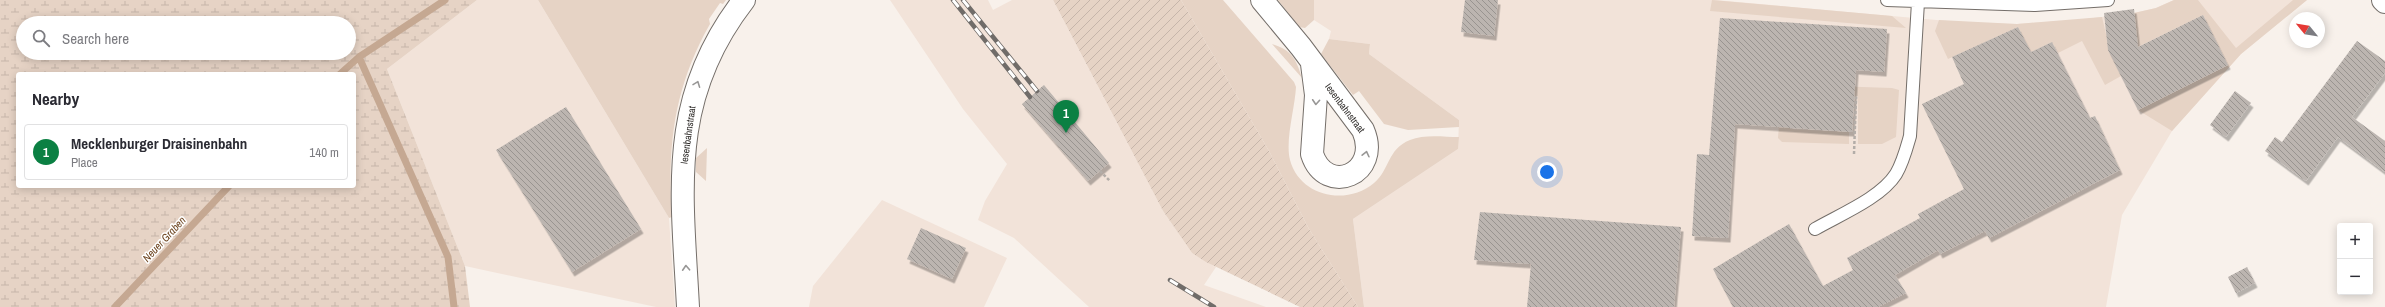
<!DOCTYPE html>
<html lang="en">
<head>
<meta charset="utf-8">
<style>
  body { margin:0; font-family:"Archivo Narrow",sans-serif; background:#f7f7f7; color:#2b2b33 }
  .controls { position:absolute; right:12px; bottom:12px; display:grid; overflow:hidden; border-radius:4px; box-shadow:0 2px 10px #0003 }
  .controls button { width:36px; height:36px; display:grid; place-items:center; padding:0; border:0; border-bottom:1px solid #e1e1e2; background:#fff; color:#2b2b33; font:20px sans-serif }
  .compass { position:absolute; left:2289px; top:12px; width:36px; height:36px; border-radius:50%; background:#fff; box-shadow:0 2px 10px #0003; rotate:300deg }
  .you { position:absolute; left:1547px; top:172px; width:14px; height:14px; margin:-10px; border:3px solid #fff; border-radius:50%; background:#1a73e8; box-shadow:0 0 0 6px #1a73e833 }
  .badge { display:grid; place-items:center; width:26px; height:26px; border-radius:50%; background:#0b8043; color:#fff; font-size:13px; font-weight:700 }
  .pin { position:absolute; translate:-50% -33px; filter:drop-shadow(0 1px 2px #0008) }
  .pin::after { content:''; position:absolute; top:21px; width:14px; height:12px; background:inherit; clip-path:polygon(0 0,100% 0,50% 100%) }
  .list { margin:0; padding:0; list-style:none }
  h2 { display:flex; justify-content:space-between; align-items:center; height:52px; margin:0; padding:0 16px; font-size:17px }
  h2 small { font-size:13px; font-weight:400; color:#7c7c81 }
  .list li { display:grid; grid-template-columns:26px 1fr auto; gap:12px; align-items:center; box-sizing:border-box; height:56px; margin:0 8px 8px; padding:0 8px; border:1px solid #e1e1e2; border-radius:4px }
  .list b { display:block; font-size:15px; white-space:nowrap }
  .list p { margin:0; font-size:13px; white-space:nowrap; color:#7c7c81 }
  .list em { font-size:13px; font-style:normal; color:#7c7c81 }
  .icon { flex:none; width:22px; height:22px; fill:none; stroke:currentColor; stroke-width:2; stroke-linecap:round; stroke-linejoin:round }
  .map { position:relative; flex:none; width:2385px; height:307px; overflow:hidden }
  .search { position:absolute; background:#fff; box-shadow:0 2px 10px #0003; left:16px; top:16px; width:340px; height:44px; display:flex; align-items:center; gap:10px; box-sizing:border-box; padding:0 14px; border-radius:22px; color:#7c7c81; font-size:15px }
  .panel { position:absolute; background:#fff; box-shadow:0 2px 10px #0003; left:16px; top:72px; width:340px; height:116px; border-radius:4px }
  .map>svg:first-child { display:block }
</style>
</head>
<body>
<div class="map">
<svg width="2385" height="307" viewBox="0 0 2385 307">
  <defs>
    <pattern id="wetland-marsh" width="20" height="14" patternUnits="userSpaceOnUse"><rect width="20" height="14" fill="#e6d3c5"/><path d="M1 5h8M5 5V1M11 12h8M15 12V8" fill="none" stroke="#c6b5aa"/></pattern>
    <pattern id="garden-furrows" width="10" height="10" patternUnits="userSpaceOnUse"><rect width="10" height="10" fill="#e6d3c5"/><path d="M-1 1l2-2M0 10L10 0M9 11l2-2" fill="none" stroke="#c6b5aa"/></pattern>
    <pattern id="building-back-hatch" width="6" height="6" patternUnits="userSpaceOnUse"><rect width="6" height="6" fill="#bcb5b0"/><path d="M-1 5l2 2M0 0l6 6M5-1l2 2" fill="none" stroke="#999490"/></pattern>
    <filter id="shadow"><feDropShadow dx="2.5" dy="4.5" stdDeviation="0" flood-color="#0004"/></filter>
  </defs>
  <rect width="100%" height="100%" fill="#f8f1eb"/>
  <path fill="#f2e3d9" d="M477,0h61l131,218 6,89h-19l-191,-41 -78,-197z
    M890,0h98l5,10 19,-10h41l110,211 29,42 24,14 -12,18 62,22h-177l-75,-69 -36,-18 7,-19 22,-37 -44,-55z
    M1314,0h401l255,23 47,1 60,-4 57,-7 22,-5 18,-8h133l-66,54 -69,77 -50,84 -16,92h-742l-11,-88 105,-70 1,-29 -90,-66 1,-10 -41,-5 2,-8 -17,-11z
    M882,200l125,58 -23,49h-175l4,-21z"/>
  <path fill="#e6d3c5" d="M538,0h188l-3,4 -3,-1 -11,16 1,5c-36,63 -43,122 -38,193l-3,1z
    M1181,0h42l71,82 2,5c-1,21 -11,53 -6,73 10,37 57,46 84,23 16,-13 13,-34 36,-43 14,-6 34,-3 49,-3l-1,12 -105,70 11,88h-6l-49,-78 -40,-78z
    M1278,0h36v20l-9,8 -6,-1z
    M1712,0l180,16 14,12 -196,-17z
    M2174,0h24l38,48 57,-48h14l-66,54 -69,77 -34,-21 90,-45 -25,-50 -90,44 8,17 -16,9 -23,-44 -24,12 -6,-11 -21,10 -13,-25 -70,32 -13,-28 4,-11 78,4 85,-7 4,17 30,-4 -2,-17 22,-5z
    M1329,39l41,5 -1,10 90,66v7l-51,3 -24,-6 -25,-33 -6,4 -32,-41z
    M1272,44c20,6 24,15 30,34z
    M1803,85l89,3 7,2 -3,47 -14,7h-24v-48l-66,-4 -2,37 59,3v12l-67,-2 -4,-4 3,-43z
    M707,148l-1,33 -10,-9v-14z"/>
  <path fill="url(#wetland-marsh)" fill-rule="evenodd" d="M0,0h477l-90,69 78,197 5,41h-470zM23,23h326v30h-326zM18,74h336v112h-336z"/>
  <path fill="url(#garden-furrows)" d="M1053,0h128l88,151 40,78 49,78h-58l-94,-45 -14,-9 -29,-42z"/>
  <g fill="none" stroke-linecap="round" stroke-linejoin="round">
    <path stroke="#c5a892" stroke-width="7" d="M359,57l89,200 6,50
      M340,74l19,-17 86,-57
      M115,307l114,-121"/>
  </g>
  <path fill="url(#building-back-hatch)" filter="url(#shadow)" d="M1465,0h33l-4,36 -33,-4z
    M2134,9l4,38 65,-32 25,50 -90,45 -30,-60 -4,-37z
    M1720,18l167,11 -3,43 -28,-2 -4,62 -117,-8 -7,114 -36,-2 5,-82 12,1z
    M2018,27l13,25 21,-10 38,76 5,-2 25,54 -131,68 -4,-7 -45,23 -2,-4 -43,25 11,18 -28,14h-145l-20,-38 76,-45 34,62 30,-16 -6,-12 73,-40 -2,-4 46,-25 -42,-85 42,-20 -12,-27z
    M2357,41l28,20v12l-33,44 33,24v31l-47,-35 -32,44 -41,-30 10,-14 7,5z
    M1044,85l65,78 -21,18 -66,-77z
    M2235,91l16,12 -25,34 -16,-12z
    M566,107l75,122 -69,43 -76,-122z
    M1480,212l201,15 -7,80h-147l4,-43 -57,-4z
    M921,228l45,20 -14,31 -45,-20z
    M2247,267l8,16 -19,10 -8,-16z"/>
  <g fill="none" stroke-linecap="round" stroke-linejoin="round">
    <defs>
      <path id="service" d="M1887,0l148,5 73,-5
        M1815,229c24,-14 66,-31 81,-55 7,-12 10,-24 14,-38l8,-134"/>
      <path id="minor" d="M1262,0l39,47 62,83c19,44 -37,67 -51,24l4,-59 -4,-31
        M2383,0l2,2
        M688,307c-6,-116 -21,-208 56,-307"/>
    </defs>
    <use href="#service" stroke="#746e69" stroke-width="14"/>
    <use href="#minor" stroke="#746e69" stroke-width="24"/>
    <path stroke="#b3ada8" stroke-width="2.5" stroke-dasharray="3 2" stroke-linecap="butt" d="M1854,154l2,-57
      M1100,171l10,10"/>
    <use href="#service" stroke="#fff" stroke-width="12"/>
    <use href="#minor" stroke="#fff" stroke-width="22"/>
    <defs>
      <path id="rail" d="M953,0l77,97
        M963,0l74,91
        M1170,280l44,27"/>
    </defs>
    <use href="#rail" stroke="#706c69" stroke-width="4.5"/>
    <use href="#rail" stroke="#fff" stroke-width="3" stroke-dasharray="9" stroke-linecap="butt"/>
  </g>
  <defs><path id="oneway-chevron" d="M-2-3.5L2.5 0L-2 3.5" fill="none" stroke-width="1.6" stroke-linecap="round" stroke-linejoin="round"/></defs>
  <g stroke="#989796">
    <use href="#oneway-chevron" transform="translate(697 84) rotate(-69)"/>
    <use href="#oneway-chevron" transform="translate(1316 102) rotate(94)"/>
    <use href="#oneway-chevron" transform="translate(1366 154) rotate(-77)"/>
    <use href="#oneway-chevron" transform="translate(686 268) rotate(-93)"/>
  </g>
  <g text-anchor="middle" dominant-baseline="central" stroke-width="3" stroke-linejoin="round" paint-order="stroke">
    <g font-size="10" fill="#322f2d" stroke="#fff">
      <text transform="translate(1345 108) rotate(53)">Iesenbahnstraat</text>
      <text transform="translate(688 135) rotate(-82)">Iesenbahnstraat</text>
    </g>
    <g font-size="11" font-style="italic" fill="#6d441f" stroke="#fff">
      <text transform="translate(164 239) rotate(-47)">Neuer Graben</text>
    </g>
  </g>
</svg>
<div class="controls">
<button>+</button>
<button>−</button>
</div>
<svg class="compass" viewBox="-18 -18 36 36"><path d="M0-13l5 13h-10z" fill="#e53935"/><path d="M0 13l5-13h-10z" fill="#7c7c81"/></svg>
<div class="you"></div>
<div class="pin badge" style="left:1066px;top:133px">1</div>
<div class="search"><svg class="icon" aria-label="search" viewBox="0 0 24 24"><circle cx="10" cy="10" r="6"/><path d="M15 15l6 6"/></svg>Search here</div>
<section class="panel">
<h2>Nearby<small></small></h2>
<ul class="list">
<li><span class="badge">1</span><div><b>Mecklenburger Draisinenbahn</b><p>Place</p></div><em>140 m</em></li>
</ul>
</section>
</div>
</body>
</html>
